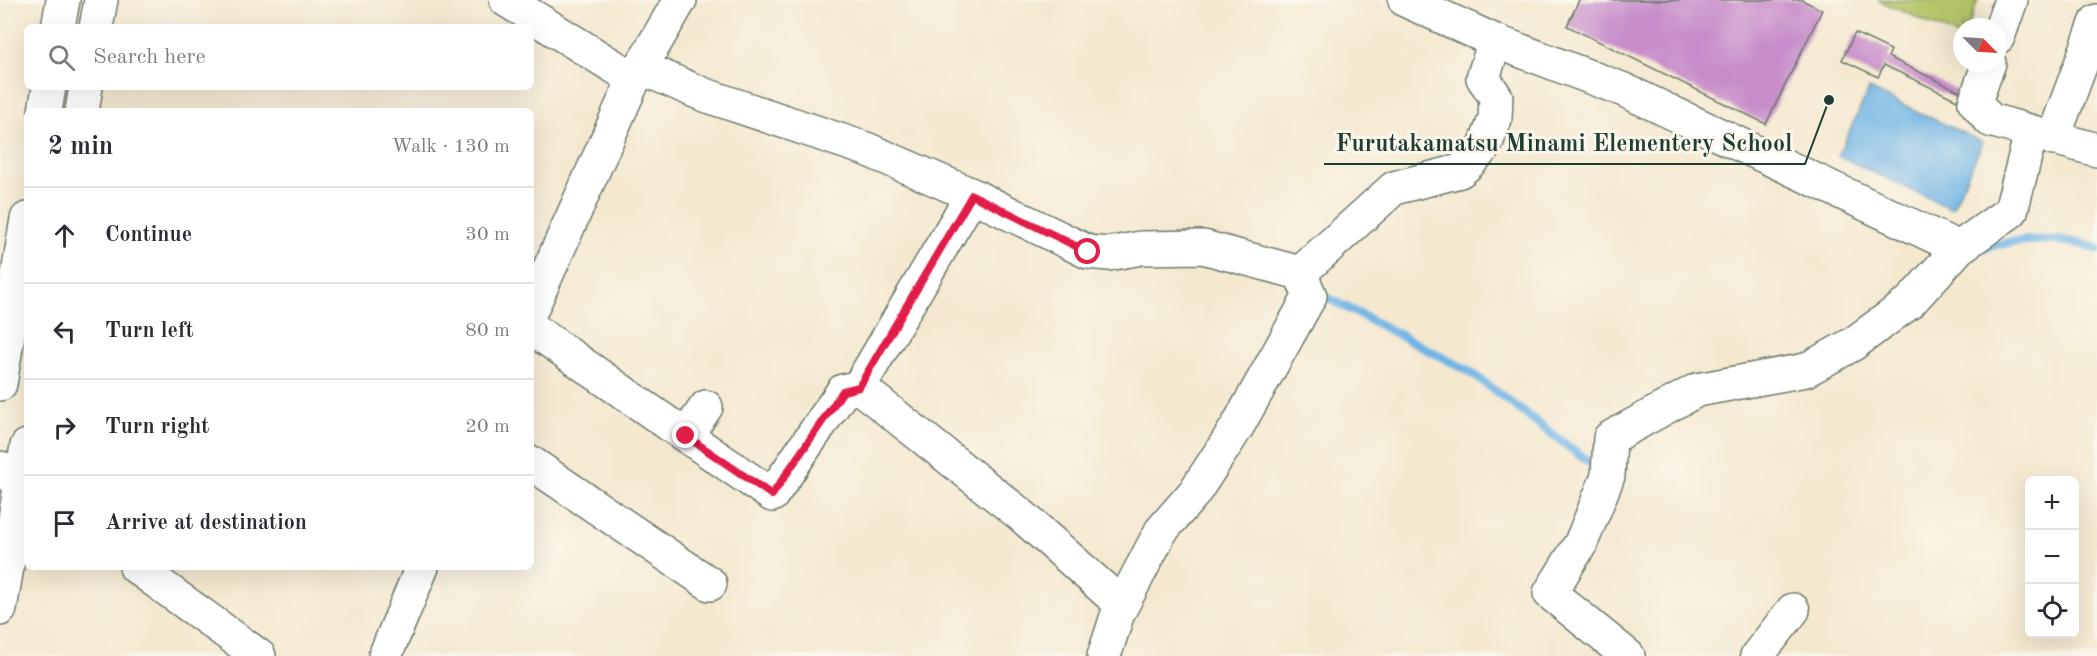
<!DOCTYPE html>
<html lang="en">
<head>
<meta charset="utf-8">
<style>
  body { margin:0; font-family:"Old Standard TT",serif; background:#f7f7f7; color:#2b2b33 }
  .controls { position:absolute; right:18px; bottom:18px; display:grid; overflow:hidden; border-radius:9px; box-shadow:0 6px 24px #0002 }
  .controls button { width:54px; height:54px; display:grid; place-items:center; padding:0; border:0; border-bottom:2px solid #e1e1e2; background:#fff; color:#2b2b33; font:30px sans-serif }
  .compass { position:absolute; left:1953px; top:18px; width:54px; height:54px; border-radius:50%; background:#fff; box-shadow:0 6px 24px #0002; rotate:114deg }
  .stop { position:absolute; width:18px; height:18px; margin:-14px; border:4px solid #e11d48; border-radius:50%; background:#fff }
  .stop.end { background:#e11d48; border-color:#fff; box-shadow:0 2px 6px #0008 }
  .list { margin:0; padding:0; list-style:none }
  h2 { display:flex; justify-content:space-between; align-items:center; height:78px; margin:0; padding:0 24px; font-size:26px }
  h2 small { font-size:20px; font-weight:400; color:#7c7c81 }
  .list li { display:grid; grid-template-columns:39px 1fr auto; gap:18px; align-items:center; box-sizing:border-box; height:96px; padding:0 24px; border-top:2px solid #e1e1e2 }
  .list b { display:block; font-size:22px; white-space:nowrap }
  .list em { font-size:20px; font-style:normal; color:#7c7c81 }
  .icon { flex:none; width:33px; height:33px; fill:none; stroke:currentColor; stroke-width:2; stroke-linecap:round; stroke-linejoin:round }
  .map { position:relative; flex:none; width:2097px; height:656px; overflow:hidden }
  .search { position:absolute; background:#fff; box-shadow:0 6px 24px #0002; left:24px; top:24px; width:510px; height:66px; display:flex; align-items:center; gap:15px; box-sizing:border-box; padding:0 21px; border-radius:9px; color:#7c7c81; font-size:22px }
  .panel { position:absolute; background:#fff; box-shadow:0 6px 24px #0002; left:24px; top:108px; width:510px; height:462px; border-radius:9px }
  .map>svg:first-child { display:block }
</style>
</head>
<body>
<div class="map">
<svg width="2097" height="656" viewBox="0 0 2097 656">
  <rect width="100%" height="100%" fill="#fbf7ec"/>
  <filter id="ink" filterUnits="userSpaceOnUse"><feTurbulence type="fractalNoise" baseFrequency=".0167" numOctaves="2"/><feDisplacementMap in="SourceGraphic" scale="12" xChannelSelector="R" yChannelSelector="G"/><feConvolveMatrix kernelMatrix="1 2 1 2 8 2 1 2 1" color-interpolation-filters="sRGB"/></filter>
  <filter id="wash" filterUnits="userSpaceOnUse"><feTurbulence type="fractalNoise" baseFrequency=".008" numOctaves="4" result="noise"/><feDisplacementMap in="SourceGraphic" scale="24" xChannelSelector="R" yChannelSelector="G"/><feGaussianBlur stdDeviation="1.35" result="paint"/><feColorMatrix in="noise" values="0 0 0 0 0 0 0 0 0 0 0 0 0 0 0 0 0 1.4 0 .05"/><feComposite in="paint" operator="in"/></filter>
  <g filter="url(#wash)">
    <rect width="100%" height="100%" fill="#f4e8cf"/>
    <path fill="#b3c568" stroke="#69814e" stroke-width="1.5" d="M1878,0h100l-10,27h-6v11z"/>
    <path fill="#6fb4e5" stroke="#47788c" stroke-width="1.5" d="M1869,89l114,53 -31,67 -114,-53z"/>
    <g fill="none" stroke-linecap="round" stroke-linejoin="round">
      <path stroke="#6fb4e5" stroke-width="9" d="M1981,249c32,-11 85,-13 116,0
        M1326,297l143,74 124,94 7,-5"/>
    </g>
    <g id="blocks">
      <path fill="#c78dca" d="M1579,0h223l20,10 -56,114 -199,-98z
        M1855,33l36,17 -3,7 73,35 -4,8 -73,-35 -6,12 -36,-17z"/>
    </g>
  </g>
  <g filter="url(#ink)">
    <use href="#blocks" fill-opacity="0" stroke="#6a796a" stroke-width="1.5"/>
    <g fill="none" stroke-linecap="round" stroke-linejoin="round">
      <defs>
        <path id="minor" d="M506,0l128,79
          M1405,0l90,41 129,49 335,158 52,-37 20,-78
          M1998,37l13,-37
          M1989,63l-14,39 15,18 107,30
          M640,67l62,27 164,55 106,46 116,57 20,2 33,-6 62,-1 97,26 10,23 -73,131 -43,66 -33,38 -43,82 -14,43
          M2053,139l44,-118
          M972,195l-113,192 162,128 101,90
          M1300,273l94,-85 66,-17 9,-8 16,-17 10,-27 1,-22 -13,-19 12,-37
          M531,310l103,-231 46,-79
          M531,328l155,108 20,-29
          M686,436l86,59 71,-104 16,-4
          M531,463l179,121
          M0,468l27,20
          M136,567l123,89
          M385,656l37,-89
          M1628,656l-78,-63 31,-50 27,-67 2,-38 87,-48 109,-20 47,-26 57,-42 49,-54
          M1757,656l36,-46"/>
        <path id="major" d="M58,27l5,-27
          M96,27l5,-27
          M45,111l4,-24
          M82,111l4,-24
          M0,384l27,-165
          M0,609l27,-163"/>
      </defs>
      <use href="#minor" stroke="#6a796a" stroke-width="36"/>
      <use href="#major" stroke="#6a796a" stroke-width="36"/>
      <use href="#minor" stroke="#fff" stroke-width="33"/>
      <use href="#major" stroke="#fff" stroke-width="33"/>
    </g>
  </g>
  <g fill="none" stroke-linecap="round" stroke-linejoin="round" filter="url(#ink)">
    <path stroke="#e11d48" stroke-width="8" d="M686,436l86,59 71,-104 16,-4 113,-192 116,57"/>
  </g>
  <path fill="none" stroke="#1f3d34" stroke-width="2" d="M1829 100L1805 164H1324"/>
  <circle fill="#1f3d34" stroke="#fbf7ec" stroke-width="2" cx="1829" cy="100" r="6"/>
  <g font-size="24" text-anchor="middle" font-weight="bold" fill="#1f3d34" stroke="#fbf7ec" stroke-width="6" stroke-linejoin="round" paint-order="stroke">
    <text x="1564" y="151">Furutakamatsu Minami Elementery School</text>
  </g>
</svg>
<div class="controls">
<button>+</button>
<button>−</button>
<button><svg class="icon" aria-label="locate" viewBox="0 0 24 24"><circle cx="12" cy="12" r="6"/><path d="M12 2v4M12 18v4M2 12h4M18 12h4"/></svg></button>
</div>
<svg class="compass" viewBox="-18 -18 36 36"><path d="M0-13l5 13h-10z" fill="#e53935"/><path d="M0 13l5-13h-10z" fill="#7c7c81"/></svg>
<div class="stop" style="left:1088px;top:252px"></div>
<div class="stop end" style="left:686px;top:436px"></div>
<div class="search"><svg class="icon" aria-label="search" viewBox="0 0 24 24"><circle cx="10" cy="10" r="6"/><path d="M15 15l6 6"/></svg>Search here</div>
<section class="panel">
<h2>2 min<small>Walk · 130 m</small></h2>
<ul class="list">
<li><svg class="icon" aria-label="ahead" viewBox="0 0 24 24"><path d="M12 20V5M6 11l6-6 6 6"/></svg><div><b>Continue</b></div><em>30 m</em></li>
<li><svg class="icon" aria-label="left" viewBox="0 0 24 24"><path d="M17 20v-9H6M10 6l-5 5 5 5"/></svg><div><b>Turn left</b></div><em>80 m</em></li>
<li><svg class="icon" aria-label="right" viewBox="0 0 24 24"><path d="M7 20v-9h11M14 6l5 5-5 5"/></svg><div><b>Turn right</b></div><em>20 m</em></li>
<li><svg class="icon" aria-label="arrive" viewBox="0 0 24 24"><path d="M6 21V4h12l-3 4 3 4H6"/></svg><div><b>Arrive at destination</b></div></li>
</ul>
</section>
</div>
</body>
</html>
